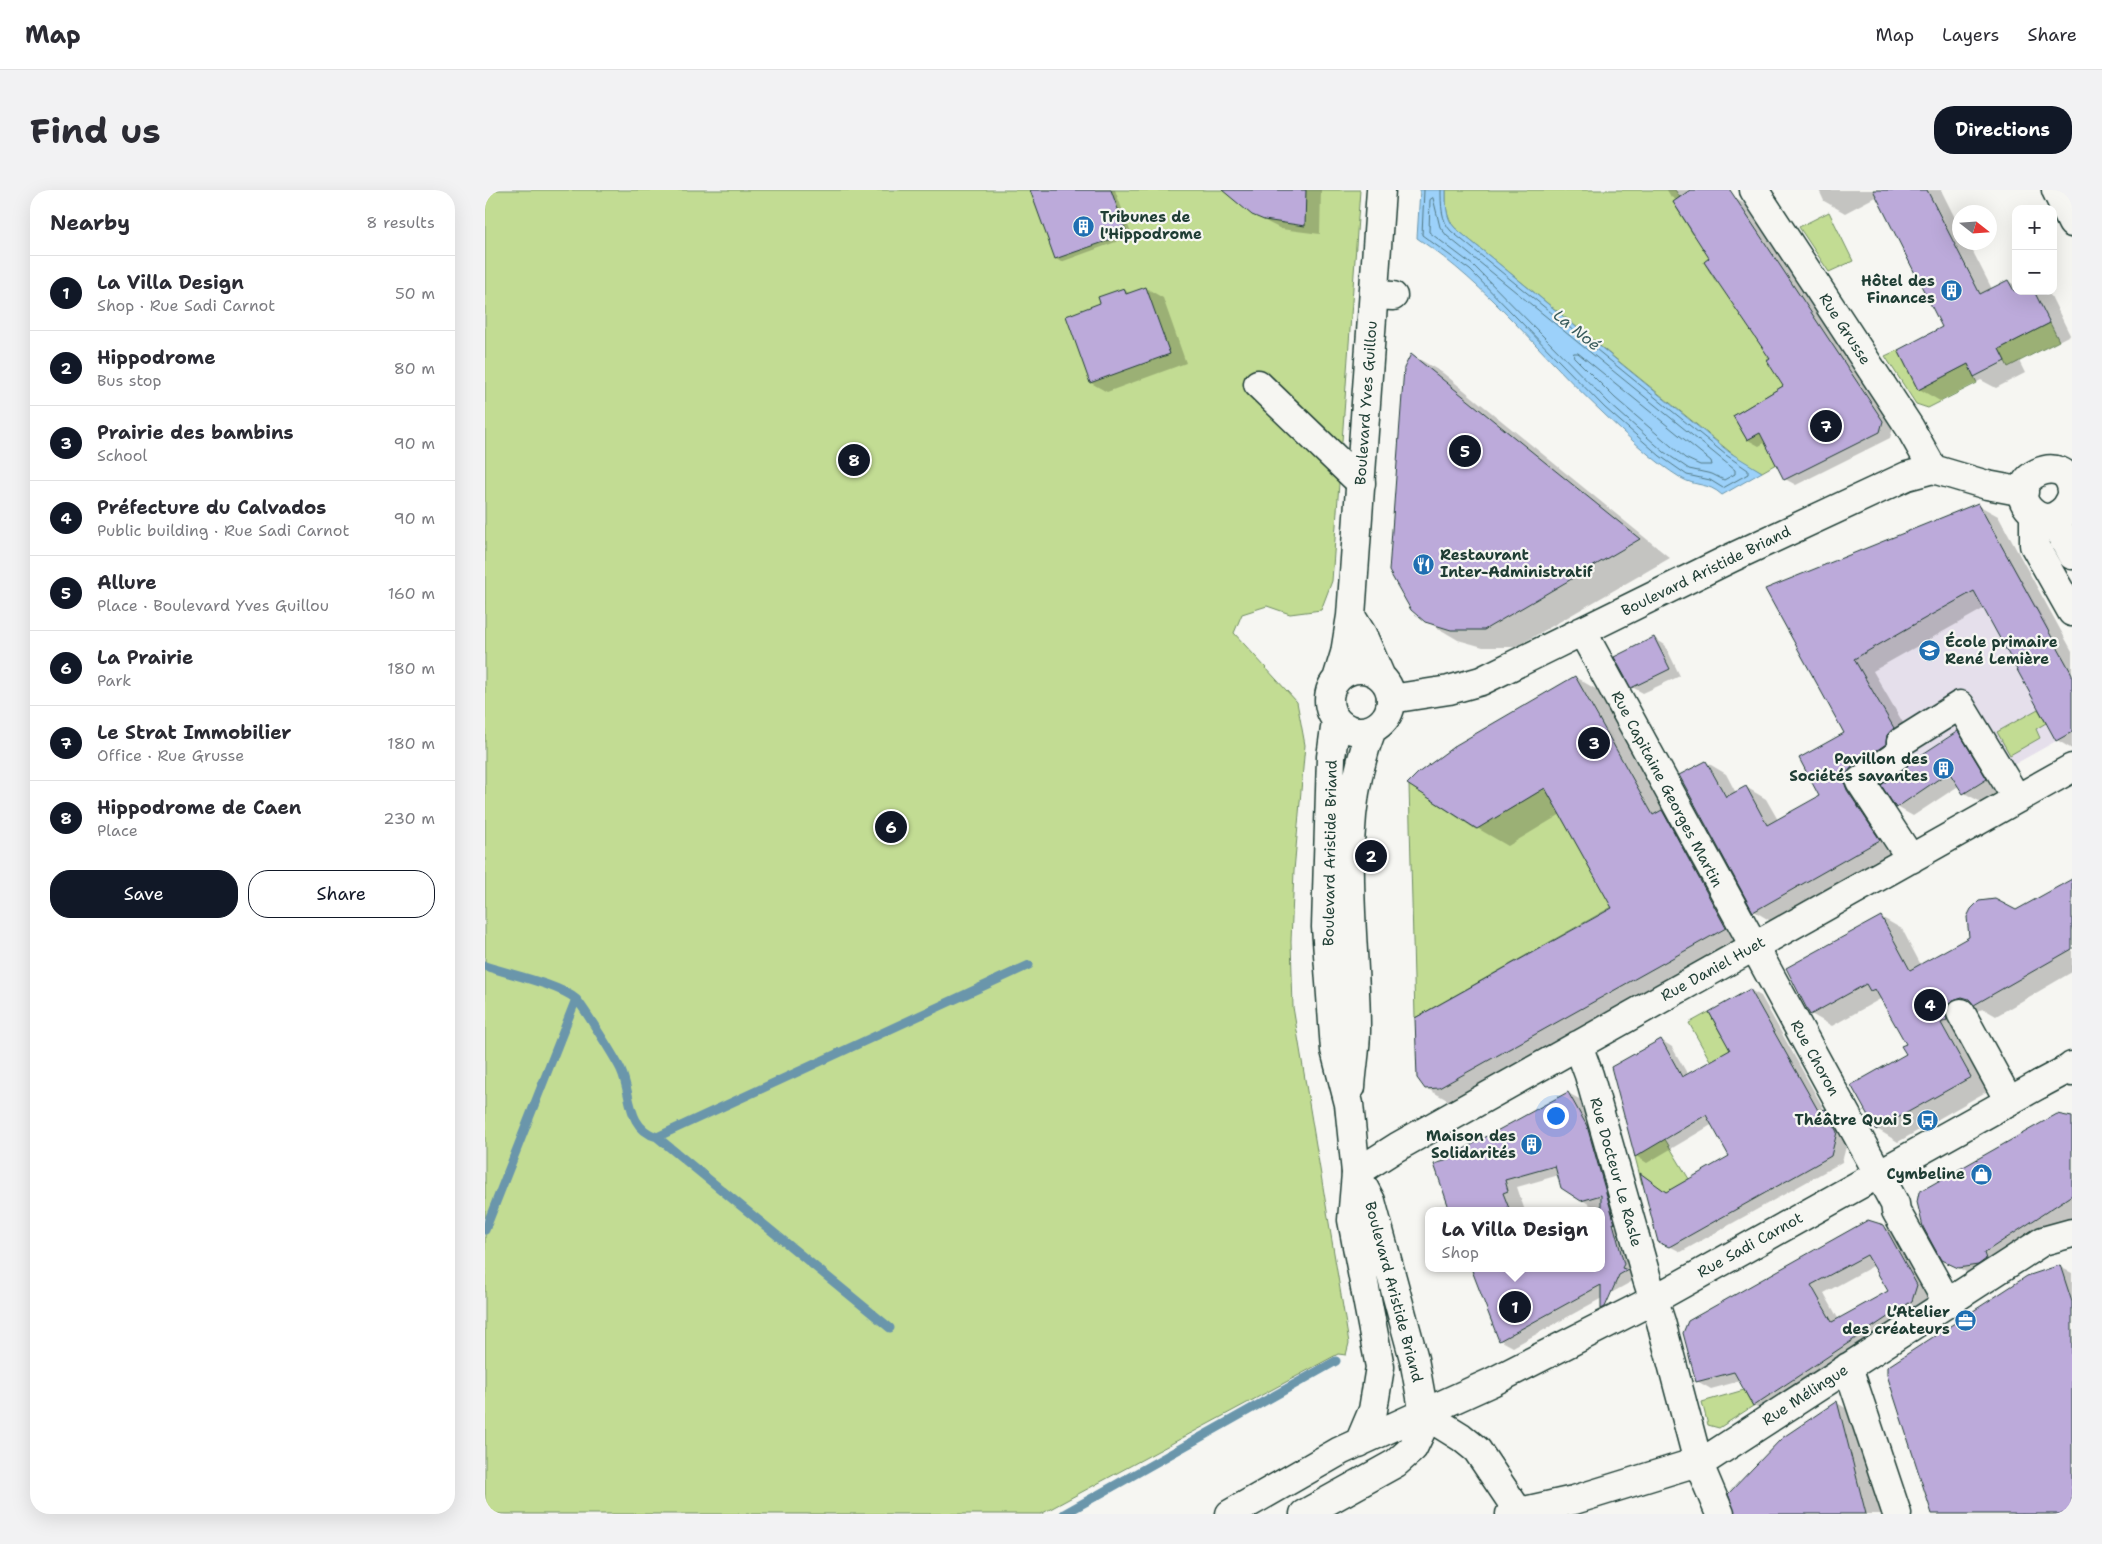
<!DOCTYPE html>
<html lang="en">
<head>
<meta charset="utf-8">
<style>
  body { margin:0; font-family:"Shantell Sans",sans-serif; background:#f2f2f3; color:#2b2b33 }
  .controls { position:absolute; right:15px; top:15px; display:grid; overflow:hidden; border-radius:10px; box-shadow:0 5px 20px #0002 }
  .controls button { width:45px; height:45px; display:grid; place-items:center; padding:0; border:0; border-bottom:1px solid #e1e1e2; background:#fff; color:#2b2b33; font:25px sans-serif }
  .compass { position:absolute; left:1467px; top:15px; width:45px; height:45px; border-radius:50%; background:#fff; box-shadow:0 5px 20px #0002; rotate:107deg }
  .you { position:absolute; left:1070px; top:925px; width:18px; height:18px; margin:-12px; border:4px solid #fff; border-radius:50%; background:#1a73e8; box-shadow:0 0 0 8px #1a73e833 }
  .badge { display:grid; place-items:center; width:32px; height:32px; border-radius:50%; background:#111827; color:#fff; font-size:16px; font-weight:700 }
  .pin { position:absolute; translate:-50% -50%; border:2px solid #fff; box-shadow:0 1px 5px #0006 }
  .popup { position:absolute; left:940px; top:1017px; width:180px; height:65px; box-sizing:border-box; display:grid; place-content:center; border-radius:10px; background:#fff; filter:drop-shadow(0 1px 4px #0005); font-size:16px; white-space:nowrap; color:#7c7c81 }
  .popup b { font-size:19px; color:#2b2b33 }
  .popup::after { content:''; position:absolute; left:50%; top:100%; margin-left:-10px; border:10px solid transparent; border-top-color:#fff }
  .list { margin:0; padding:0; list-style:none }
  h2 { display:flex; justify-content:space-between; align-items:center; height:65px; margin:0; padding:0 20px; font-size:21px }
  h2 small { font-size:16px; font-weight:400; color:#7c7c81 }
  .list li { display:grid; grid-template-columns:32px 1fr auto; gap:15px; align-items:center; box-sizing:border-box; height:75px; padding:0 20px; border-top:1px solid #e1e1e2 }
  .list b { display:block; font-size:19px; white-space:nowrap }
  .list p { margin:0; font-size:16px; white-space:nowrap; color:#7c7c81 }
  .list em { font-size:16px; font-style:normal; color:#7c7c81 }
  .actions { display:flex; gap:10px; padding:15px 20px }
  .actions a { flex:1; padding:11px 0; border:1px solid #111827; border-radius:20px; text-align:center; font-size:18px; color:#111827 }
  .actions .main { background:#111827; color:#fff }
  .map { position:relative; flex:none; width:1587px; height:1324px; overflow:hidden; border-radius:20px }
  header { display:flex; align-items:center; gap:30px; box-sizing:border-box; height:70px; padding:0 25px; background:#fff; border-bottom:1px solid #e1e1e2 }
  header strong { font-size:24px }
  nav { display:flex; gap:28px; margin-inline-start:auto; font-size:18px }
  .intro { display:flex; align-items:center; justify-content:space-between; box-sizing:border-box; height:120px; padding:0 30px }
  h1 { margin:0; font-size:35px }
  .button { padding:12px 22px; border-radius:20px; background:#111827; color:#fff; font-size:18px; font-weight:700 }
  main { display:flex; gap:30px; padding:0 30px }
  aside { flex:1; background:#fff; border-radius:20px; box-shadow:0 5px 20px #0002 }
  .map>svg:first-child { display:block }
</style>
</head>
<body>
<header>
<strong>Map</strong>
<nav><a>Map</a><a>Layers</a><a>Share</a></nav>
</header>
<div class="intro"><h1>Find us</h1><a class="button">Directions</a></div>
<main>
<aside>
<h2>Nearby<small>8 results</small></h2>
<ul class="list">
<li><span class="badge">1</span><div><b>La Villa Design</b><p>Shop · Rue Sadi Carnot</p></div><em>50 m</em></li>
<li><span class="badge">2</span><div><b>Hippodrome</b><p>Bus stop</p></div><em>80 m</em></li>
<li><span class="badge">3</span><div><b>Prairie des bambins</b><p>School</p></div><em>90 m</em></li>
<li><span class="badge">4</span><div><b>Préfecture du Calvados</b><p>Public building · Rue Sadi Carnot</p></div><em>90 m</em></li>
<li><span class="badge">5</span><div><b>Allure</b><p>Place · Boulevard Yves Guillou</p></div><em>160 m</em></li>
<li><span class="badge">6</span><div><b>La Prairie</b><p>Park</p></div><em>180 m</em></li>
<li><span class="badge">7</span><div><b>Le Strat Immobilier</b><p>Office · Rue Grusse</p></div><em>180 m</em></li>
<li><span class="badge">8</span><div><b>Hippodrome de Caen</b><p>Place</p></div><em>230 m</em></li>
</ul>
<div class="actions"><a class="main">Save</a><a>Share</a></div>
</aside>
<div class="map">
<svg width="1587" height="1324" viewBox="0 0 1587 1324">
  <rect width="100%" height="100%" fill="#f6f6f2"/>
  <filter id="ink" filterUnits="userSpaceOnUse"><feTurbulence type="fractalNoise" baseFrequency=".02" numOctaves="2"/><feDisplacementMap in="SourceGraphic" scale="10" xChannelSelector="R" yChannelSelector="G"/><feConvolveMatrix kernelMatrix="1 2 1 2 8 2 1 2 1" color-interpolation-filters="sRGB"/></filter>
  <g filter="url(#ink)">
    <path fill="#e5dfeb" d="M1493,313l70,124 24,105 -80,45 -32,-48 -83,56 -21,3 -24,14 -18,-15 -15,-29 32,-17 16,-3 -82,-149z"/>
    <path fill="#c2dc93" stroke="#708c64" d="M0,0h875l-28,391 -11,29 -31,4 -23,-8 -25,8 -8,19 63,69 8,43 -11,126 -3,70 2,66 56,336 -3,12 -8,-1 -297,160h-556z
      M961,0h229l5,7 -7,5 20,32 24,19 -13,9 13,21 18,-12 39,85 -7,4 21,23 -55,33 14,24 14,-8 15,32 -14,8 -22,-12 -285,-232c-10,-10 -9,-25 -9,-38z
      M1344,22l24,49 -24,11 -30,-45z
      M1565,133l9,18 -51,26 -9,-18z
      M1413,160l20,40 50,-26 9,19 -49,25 -12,-4 -31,-48z
      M1553,519l8,14 -10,6 4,9 -30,17 -13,-23z
      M924,595l67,44 69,-41 67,119 -197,111z
      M1224,822l12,22 26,31 -26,15 -32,-57z
      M1178,946l26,43 -27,16 -8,-12 -12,1 -8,-31z
      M1259,1200l9,16 -34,22 -11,-3 -6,-23z"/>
    <path fill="#9cd1fa" stroke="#6a96ab" d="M935,0h26c0,13 -1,28 9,38l274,224 33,20 -40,23c-14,-13 -26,-8 -41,-17 -28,-17 -55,-43 -79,-66 -63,-59 -112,-125 -185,-174z"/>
    <path fill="#0003" fill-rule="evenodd" d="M546,0h84l17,46 -71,26 -5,-3z
      M747,0h89l-1,44 -39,-5 -12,-6 -16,-9z
      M1182,0h34l-19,13 -11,-6z
      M1334,0h122l18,36v16h9l24,47 16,-8 8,5v5h26l9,5 19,39 -51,26 6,12 -29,15 -15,-8 -41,21 -21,-12 25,-62 -67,-131 -32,17 -21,-12z
      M1249,8l11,6 148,224 -3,10 -94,47 -11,-6 -19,-37 -7,4 -11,-6 -13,-23 49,-30 -13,-28 -61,-101z
      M661,98l17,10 23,65 -79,29 -16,-9 11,-79 22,-14 7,4z
      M927,165l31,18 227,185 -154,89h-33l-25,-7 -32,-19z
      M1493,315l20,11 74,135v98l-15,-9 -72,-132 -112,63 40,69 -42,40 28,72 -125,71 -20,-12 -48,-149 20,12 10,19 10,-6 20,12 12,21 43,-24 25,-62 -80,-144z
      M1169,448l11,7 15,31 -37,17 -11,-6z
      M1090,487l31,18 150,250 -298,161 -32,-18 188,-180 -53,-94 -53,32 -31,-18z
      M1473,543l16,9 28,47 -21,13 -17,-9 -4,-8 -47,31 -16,-9 14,-47 3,2z
      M1587,692v90l-76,44 -12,-7 -9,2 16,78 -93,53 -21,-13 -24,-44 55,-30 -1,-10 -25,-47 -50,28 -21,-12 70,-97 21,12 19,36z
      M1265,800l11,6 64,115 11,6 12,22 -6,23 -161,90 -22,-11 -17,-66 25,17 63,-35 -17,-33 -66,39 -11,-7 -24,-88 49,-28 11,7 16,28 44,-24z
      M1083,903l13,7 19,35 26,93 -64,-41 -3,-12 -42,12 8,24h-72l-4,-50z
      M1587,929v113l-58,39 2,6 -8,5 -18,3 -48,-26z
      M1128,1035l13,8 10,38 -5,11 -118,65 -13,-7 101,-72z
      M1398,1036l14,8 33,60 -4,15 -158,104 -14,-8 -14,-24 -29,8 -14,-8 -13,-48zM1390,1075l15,26 -51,29 -15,-27z
      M1575,1077l12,6v241h-139z
      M1352,1213l17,10 27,101h-145z"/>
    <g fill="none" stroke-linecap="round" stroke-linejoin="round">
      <path stroke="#517883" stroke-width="1" d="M939,0l-2,45 48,35 135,138 55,48 27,19 23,5 13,8 25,-14v-4l-22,-15 -275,-224c-10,-10 -10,-27 -10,-41
        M948,8l7,29 7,9 288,234v4l-11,6 -12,-6 -23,-5 -25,-17 -54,-48 -136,-138 -45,-34 1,-32z
        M1089,163h4l133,108 1,4h-12l-15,-7 -70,-60 -41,-41z"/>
      <path stroke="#6a96ab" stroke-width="9" d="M0,776c24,8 72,18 91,33 5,4 41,62 45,71 11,24 5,58 36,67l233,191
        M172,947l372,-172
        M0,1040l91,-231
        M579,1324l272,-153"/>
    </g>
    <path fill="#bcaada" stroke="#1f3d34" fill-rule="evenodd" d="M545,0h81l16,44 -72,25z
      M737,0h84l-1,36 -41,-6 -12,-5z
      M1205,0h40l153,231 -3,11 -96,48 -24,-47 -13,7 -14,-24 50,-30 -16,-25 3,-2 -66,-97 5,-4 -36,-56z
      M1388,0h54l53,104 28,-14 6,11h20l16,32 -51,26 6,12 -31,16 -6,-13 -50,26 -20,-40 44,-23z
      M661,97l24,67 -80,29 -24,-67 34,-13 -2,-6 26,-9 2,6z
      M926,164l229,185 -156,91h-33l-26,-8 -14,-12 -22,-39 15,-203z
      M1493,313l94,171v58l-16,9 -82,-150 -59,33 -61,35 40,69 -7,7 -1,9 -35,24 -5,7 -2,7 3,8 33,50 -127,72 -74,-137 27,-14 20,36 20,-11 21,39 52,-29 -20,-38 45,-25 -79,-144z
      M1169,447l16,32 -39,19 -17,-31z
      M1090,486l78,139 9,-5 64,118 -287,160 -14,1 -8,-11 -2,-60 197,-110 -67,-120 -68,41 -70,-45 11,-11 38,-28z
      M1473,541l29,48 -24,15 -14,-22 -53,36 -15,-23 24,-16 6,-10 1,2z
      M1587,689v70l-98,56 -5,-6 -7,-2 -9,3 -6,5 -2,7 2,8 -6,3 30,54 -95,53 -25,-45 55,-31 -5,-8 5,-2 -31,-55 -5,2 -4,-7 -56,31 -24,-47 95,-52 29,54 59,-33 -2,-20 4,-8 8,-8 16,-2 21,11z
      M1265,799l69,123 6,-3 12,23 -6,24 -162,91 -11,-5 -18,-69 26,19 63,-36 -23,-41 -71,42 -24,-90 50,-28 21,38 48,-27 -21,-38z
      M1083,902l19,34 28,98 -2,-1 11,41 -2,4 6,2 -9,5 -14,32 -4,2v-24l-102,56 -28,-73h130v-73l-20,6 -20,-13 -6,-22 -50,14 3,11 -5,2 7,18h-60l-16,-47 14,-4 1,-3z
      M1572,924l15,3v78l-88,58 2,6 -8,6 -20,3 -17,-8 -18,-33 -6,-25 2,-10z
      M1383,1030l16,5 33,60 -5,16 -159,105 -19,-34 -38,10 -13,-49 5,-12zM1382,1065l21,36 -56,31 -21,-37z
      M1575,1075l12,37v212h-140l-45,-139v-8l140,-91z
      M1352,1211l29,113h-131l-7,-20 54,-56z"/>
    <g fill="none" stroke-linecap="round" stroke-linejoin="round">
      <defs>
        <path id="minor" d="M1269,0l156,238 23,41
          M1571,0l16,33
          M889,105l19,1
          M773,194l103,99
          M1097,441c105,190 207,382 313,573l1,7 51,91
          M906,509l58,-9 32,-9 250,-123 176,-82 26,-7 54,16 37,7
          M1416,552l59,-37 57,94
          M1411,566l-36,25 51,78
          M1476,823l48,88
          M1093,855l11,30 58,204 14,43 37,140 22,52
          M1555,894l30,-16 2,4
          M871,983l41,-26 675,-379
          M1363,1177l49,147
          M939,1224l37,23 16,13 43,64
          M1025,1324l64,-14 133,-41 336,-218 29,-8"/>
        <path id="major" d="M1587,301c-4,-44 -73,-12 -41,20 16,16 36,2 41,-16
          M1549,324v31l38,67
          M1572,326l3,17 12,22
          M866,426l11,18 18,41
          M844 510a31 31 0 1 1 62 0a31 31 0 1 1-62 0Z
          M852,489l8,-26 6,-37 30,-426
          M851,531l-5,36 -5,170 9,123 14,54 7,69 -4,47 28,147 -7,43 -14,33
          M1585,878l2,-2
          M866,897c1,-18 5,-38 5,-57 0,-100 -22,-205 16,-301
          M745,1324l110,-63 152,-69 161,-82 387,-216
          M819,1324l92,-51 17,-15 9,-19 2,-15 -10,-55 -43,-158 -15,-28"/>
      </defs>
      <use href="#minor" stroke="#1f3d34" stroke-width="31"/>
      <use href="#major" stroke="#1f3d34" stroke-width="31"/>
      <use href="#minor" stroke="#f6f6f2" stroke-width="28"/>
      <use href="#major" stroke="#f6f6f2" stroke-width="28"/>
    </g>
  </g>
  <defs>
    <symbol id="building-disc" viewBox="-11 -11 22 22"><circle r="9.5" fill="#1f6fb2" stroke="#f6f6f2"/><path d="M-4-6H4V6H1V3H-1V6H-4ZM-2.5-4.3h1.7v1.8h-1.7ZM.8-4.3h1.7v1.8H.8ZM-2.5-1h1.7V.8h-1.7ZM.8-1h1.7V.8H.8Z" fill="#fff"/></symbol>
    <symbol id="restaurant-disc" viewBox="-11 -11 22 22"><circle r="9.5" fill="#1f6fb2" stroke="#f6f6f2"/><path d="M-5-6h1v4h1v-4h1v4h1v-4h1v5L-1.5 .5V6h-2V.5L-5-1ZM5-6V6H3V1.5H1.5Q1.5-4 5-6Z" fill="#fff"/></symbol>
    <symbol id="school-disc" viewBox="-11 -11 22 22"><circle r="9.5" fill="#1f6fb2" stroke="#f6f6f2"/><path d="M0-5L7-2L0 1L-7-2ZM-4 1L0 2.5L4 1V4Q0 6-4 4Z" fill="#fff"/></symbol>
    <symbol id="bus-disc" viewBox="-11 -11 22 22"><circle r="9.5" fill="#1f6fb2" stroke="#f6f6f2"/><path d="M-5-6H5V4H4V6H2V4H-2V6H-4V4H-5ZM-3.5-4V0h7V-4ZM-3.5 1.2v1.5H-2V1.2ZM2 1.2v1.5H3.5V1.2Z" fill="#fff"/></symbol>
    <symbol id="shop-disc" viewBox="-11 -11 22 22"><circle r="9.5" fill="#1f6fb2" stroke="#f6f6f2"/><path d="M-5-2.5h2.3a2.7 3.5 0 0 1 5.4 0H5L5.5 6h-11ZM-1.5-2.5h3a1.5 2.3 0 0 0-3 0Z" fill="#fff"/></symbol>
    <symbol id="office-disc" viewBox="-11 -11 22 22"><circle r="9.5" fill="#1f6fb2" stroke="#f6f6f2"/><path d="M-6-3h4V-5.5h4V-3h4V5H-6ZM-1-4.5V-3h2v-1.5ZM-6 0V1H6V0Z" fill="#fff"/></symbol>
  </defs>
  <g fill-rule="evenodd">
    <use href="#building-disc" x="586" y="24" width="25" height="25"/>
    <use href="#building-disc" x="1454" y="88" width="25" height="25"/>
    <use href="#restaurant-disc" x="926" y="362" width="25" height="25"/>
    <use href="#school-disc" x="1432" y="448" width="25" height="25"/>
    <use href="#building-disc" x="1446" y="566" width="25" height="25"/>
    <use href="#bus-disc" x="1430" y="918" width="25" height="25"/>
    <use href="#building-disc" x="1034" y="942" width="25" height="25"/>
    <use href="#shop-disc" x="1484" y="972" width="25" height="25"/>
    <use href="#office-disc" x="1468" y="1118" width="25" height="25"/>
  </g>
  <g text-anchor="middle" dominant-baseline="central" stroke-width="4.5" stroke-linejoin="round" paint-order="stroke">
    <g font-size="15" font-weight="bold" fill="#1f3d34" stroke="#f6f6f2" text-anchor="end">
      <text x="615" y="27" text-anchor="start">Tribunes de<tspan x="615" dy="17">l'Hippodrome</tspan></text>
      <text x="1450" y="91">Hôtel des<tspan x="1450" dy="17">Finances</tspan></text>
      <text x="955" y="365" text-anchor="start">Restaurant<tspan x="955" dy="17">Inter-Administratif</tspan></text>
      <text x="1460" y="452" text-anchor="start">École primaire<tspan x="1460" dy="17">René Lemière</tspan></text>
      <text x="1443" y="569">Pavillon des<tspan x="1443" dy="17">Sociétés savantes</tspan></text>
      <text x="1427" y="930">Théâtre Quai 5</text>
      <text x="1031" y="946">Maison des<tspan x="1031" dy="17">Solidarités</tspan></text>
      <text x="1480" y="984">Cymbeline</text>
      <text x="1465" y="1122">L’Atelier<tspan x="1465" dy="17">des créateurs</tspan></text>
    </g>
    <g font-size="15" fill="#1f3d34" stroke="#f6f6f2">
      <text transform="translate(1360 139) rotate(57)">Rue Grusse</text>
      <text transform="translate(881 213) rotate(-86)">Boulevard Yves Guillou</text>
      <text transform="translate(1221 381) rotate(-26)">Boulevard Aristide Briand</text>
      <text transform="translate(1182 599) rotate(62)">Rue Capitaine Georges Martin</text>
      <text transform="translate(845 663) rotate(-89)">Boulevard Aristide Briand</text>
      <text transform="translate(1228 779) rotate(-29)">Rue Daniel Huet</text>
      <text transform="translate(1330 868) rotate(61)">Rue Choron</text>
      <text transform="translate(1131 982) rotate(74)">Rue Docteur Le Rasle</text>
      <text transform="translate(1265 1055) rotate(-29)">Rue Sadi Carnot</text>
      <text transform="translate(909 1102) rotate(75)">Boulevard Aristide Briand</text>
      <text transform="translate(1320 1205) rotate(-33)">Rue Mélingue</text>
    </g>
    <g font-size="16" font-style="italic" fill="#385b5c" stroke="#f6f6f2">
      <text transform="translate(1092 140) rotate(39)">La Noé</text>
    </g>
  </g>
</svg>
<div class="controls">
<button>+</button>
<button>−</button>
</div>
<svg class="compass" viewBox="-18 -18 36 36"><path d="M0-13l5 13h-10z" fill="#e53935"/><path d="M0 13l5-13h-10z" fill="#7c7c81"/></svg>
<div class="you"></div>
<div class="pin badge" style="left:1030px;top:1117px">1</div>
<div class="popup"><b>La Villa Design</b>Shop</div>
<div class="pin badge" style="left:886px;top:666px">2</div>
<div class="pin badge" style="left:1109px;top:553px">3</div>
<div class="pin badge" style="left:1445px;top:815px">4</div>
<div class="pin badge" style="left:980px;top:261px">5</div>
<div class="pin badge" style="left:406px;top:637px">6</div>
<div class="pin badge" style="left:1341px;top:236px">7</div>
<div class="pin badge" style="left:369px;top:270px">8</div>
</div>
</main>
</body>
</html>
